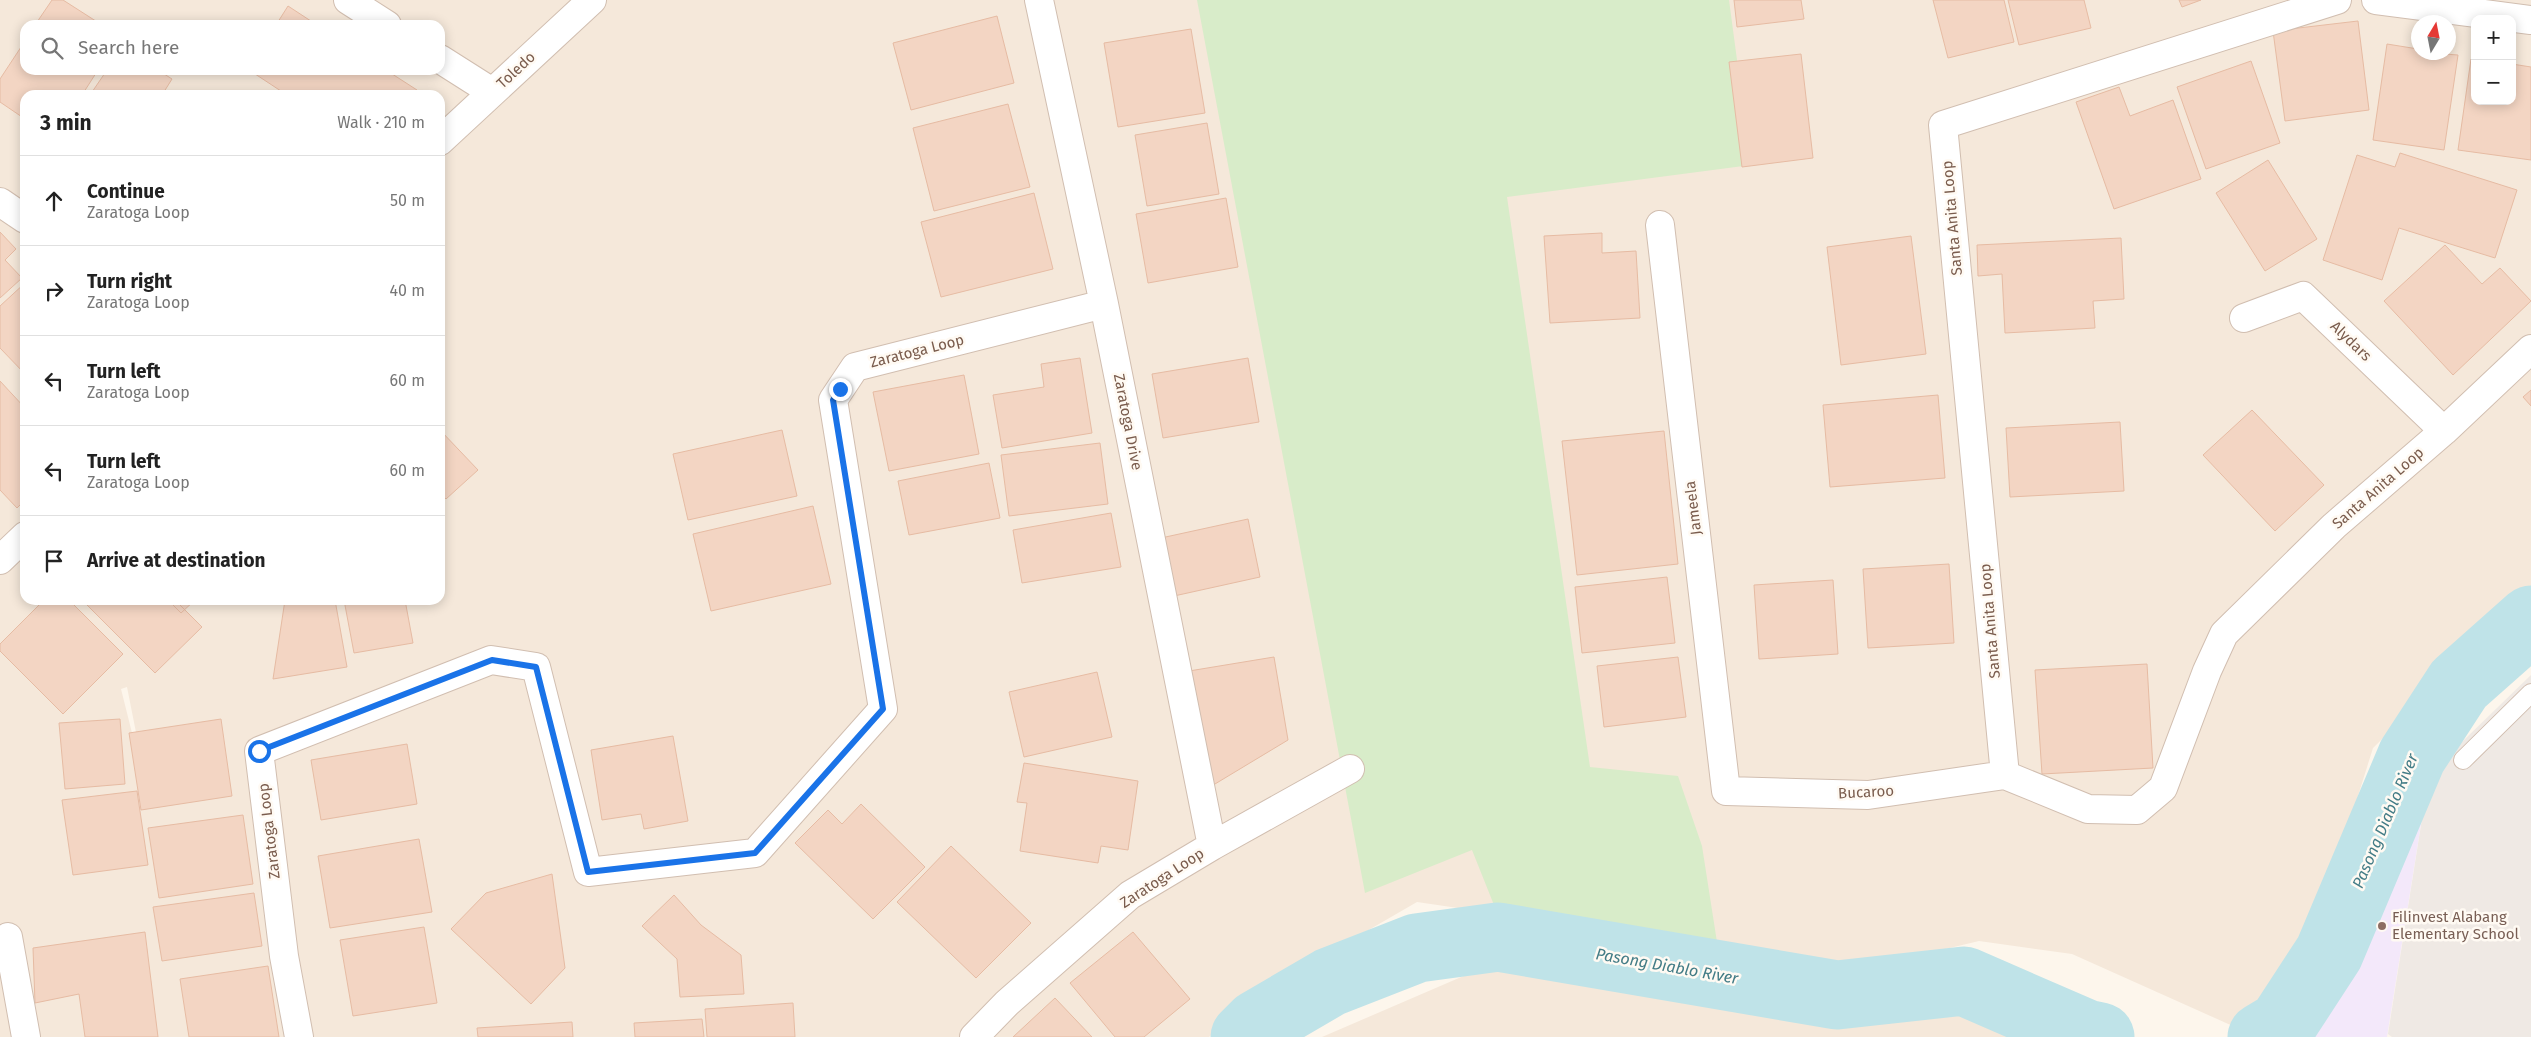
<!DOCTYPE html>
<html lang="en">
<head>
<meta charset="utf-8">
<style>
  body { margin:0; font-family:"Fira Sans",sans-serif; background:#f6f6f6; color:#222 }
  .controls { position:absolute; right:15px; top:15px; display:grid; overflow:hidden; border-radius:10px; box-shadow:0 2px 12px #0003 }
  .controls button { width:45px; height:45px; display:grid; place-items:center; padding:0; border:0; border-bottom:1px solid #e0e0e0; background:#fff; color:#222; font:25px sans-serif }
  .compass { position:absolute; left:2411px; top:15px; width:45px; height:45px; border-radius:50%; background:#fff; box-shadow:0 2px 12px #0003; rotate:10deg }
  .stop { position:absolute; width:15px; height:15px; margin:-11px; border:4px solid #1a73e8; border-radius:50%; background:#fff }
  .stop.end { background:#1a73e8; border-color:#fff; box-shadow:0 1px 5px #0008 }
  .list { margin:0; padding:0; list-style:none }
  h2 { display:flex; justify-content:space-between; align-items:center; height:65px; margin:0; padding:0 20px; font-size:21px }
  h2 small { font-size:16px; font-weight:400; color:#767676 }
  .list li { display:grid; grid-template-columns:32px 1fr auto; gap:15px; align-items:center; box-sizing:border-box; height:90px; padding:0 20px; border-top:1px solid #e0e0e0 }
  .list b { display:block; font-size:19px; white-space:nowrap }
  .list p { margin:0; font-size:16px; white-space:nowrap; color:#767676 }
  .list em { font-size:16px; font-style:normal; color:#767676 }
  .icon { flex:none; width:28px; height:28px; fill:none; stroke:currentColor; stroke-width:2; stroke-linecap:round; stroke-linejoin:round }
  .map { position:relative; flex:none; width:2531px; height:1037px; overflow:hidden }
  .search { position:absolute; background:#fff; box-shadow:0 2px 12px #0003; left:20px; top:20px; width:425px; height:55px; display:flex; align-items:center; gap:12px; box-sizing:border-box; padding:0 18px; border-radius:15px; color:#767676; font-size:19px }
  .panel { position:absolute; background:#fff; box-shadow:0 2px 12px #0003; left:20px; top:90px; width:425px; height:515px; border-radius:15px }
  .map>svg:first-child { display:block }
</style>
</head>
<body>
<div class="map">
<svg width="2531" height="1037" viewBox="0 0 2531 1037">
  <rect width="100%" height="100%" fill="#fdf6ec"/>
  <path fill="#f5e8da" fill-rule="evenodd" d="M0,0h2531v593l-158,155 -80,255 -58,24 -163,-73 -93,-13 -113,27 -449,-66 -166,96 -42,39h-1209zM2475,19h37v82h-37zM2418,22h30v30h-30zM25,25h415v45h-415zM25,95h415v505h-415zM127,687l25,126 -31,-124z
    M1496,962l209,44 118,21 140,-23 100,33h-741z"/>
  <path fill="#efe9e4" d="M2531,675v362h-139l-4,-3 41,-260z"/>
  <path fill="#f3e8fa" d="M2429,774l-42,263h-84l22,-17 69,-188z"/>
  <path fill="#d8ecc9" d="M1197,0h532l22,165 -244,32 83,570 88,9 24,70 17,109 -219,-35 -28,-70 -107,43z"/>
  <g fill="none" stroke-linecap="round" stroke-linejoin="round">
    <path stroke="#bfe3e8" stroke-width="69" d="M1245,1037l13,-13 72,-42 87,-34 81,-11 339,58 127,-14 122,53 14,3
      M2262,1037l20,-12 47,-72 83,-197 47,-72 72,-64"/>
  </g>
  <path fill="#f3d5c3" stroke="#e6bba3" d="M52,0h11l39,25h-67z
    M1734,0h67l3,19 -67,8z
    M1933,0h71l10,42 -66,16z
    M2008,0h76l7,28 -72,17z
    M2179,0h22l-19,7z
    M288,6l29,19h-41z
    M997,16l17,67 -103,27 -18,-67z
    M2358,21l11,89 -84,11 -12,-90z
    M1191,29l14,84 -87,14 -14,-84z
    M25,41v29h73l-16,25h-57v24l-25,-17v-23z
    M2387,44l31,5v3l40,3 -14,95 -71,-10z
    M1801,54l12,104 -71,9 -13,-105z
    M2471,59h4v42h37v-37l19,3v93l-73,-10z
    M2251,61l29,82 -74,26 -29,-82z
    M107,70h51l14,9 -10,16h-72z
    M249,70h137l31,20 -3,5h-127z
    M2119,87l11,29 43,-16 28,79 -87,30 -38,-107z
    M1008,104l22,83 -96,24 -21,-83z
    M1207,123l12,71 -72,12 -12,-71z
    M2400,153l117,37 -22,68 -96,-30 -17,52 -59,-20 34,-105 38,12z
    M2268,160l49,79 -52,32 -49,-78z
    M1034,193l19,76 -112,28 -20,-75z
    M1226,198l12,69 -90,16 -12,-69z
    M0,232l16,17 -11,11 17,18 -22,20z
    M1602,233v20l34,-2 4,67 -90,5 -6,-87z
    M1911,236l15,118 -85,11 -14,-118z
    M2121,238l3,61 -31,2 2,27 -90,5 -3,-59 -24,2 -1,-31z
    M2445,245l37,39 18,-16 31,33 -78,74 -69,-74z
    M25,283v91l-25,-26v-42z
    M1080,358l12,75 -90,15 -9,-53 51,-8 -3,-23z
    M1248,358l11,64 -96,16 -11,-64z
    M964,375l15,79 -90,17 -16,-79z
    M0,381l25,27v92l-8,8 -17,-18z
    M2531,390v16l-8,-9z
    M1938,395l7,83 -115,9 -7,-82z
    M2252,410l72,75 -49,46 -72,-76z
    M2120,422l4,69 -114,6 -4,-69z
    M440,430l38,40 -32,29 -6,-6z
    M782,430l15,66 -109,24 -15,-66z
    M1664,431l14,133 -101,11 -15,-134z
    M1100,443l8,61 -99,12 -8,-61z
    M989,463l11,55 -91,17 -11,-54z
    M813,506l18,78 -120,27 -18,-77z
    M1111,513l10,54 -99,16 -9,-53z
    M1248,519l12,58 -86,19 -13,-58z
    M1949,564l5,79 -86,5 -5,-79z
    M1667,577l8,66 -93,10 -7,-66z
    M1833,580l5,74 -79,5 -5,-74z
    M44,600h25l54,54 -60,60 -63,-63v-7z
    M82,600h93l27,27 -47,46z
    M168,600h27l-14,13z
    M285,600h50l12,67 -74,12z
    M344,600h61l8,43 -59,10z
    M1274,657l14,83 -83,50 -22,-118z
    M1678,657l8,60 -82,10 -7,-61z
    M2147,664l6,104 -111,6 -7,-104z
    M1097,672l15,65 -88,20 -15,-65z
    M120,719l5,65 -60,5 -6,-66z
    M221,719l11,77 -91,14 -12,-77z
    M673,736l15,85 -44,8 -3,-15 -39,6 -11,-70z
    M407,744l10,60 -96,16 -10,-60z
    M1024,763l114,18 -10,69 -27,-4 -3,17 -78,-12 7,-48 -10,-1z
    M137,791l11,74 -75,10 -11,-75z
    M861,804l64,63 -52,52 -78,-76 33,-33 14,14z
    M243,815l10,69 -94,14 -11,-70z
    M419,839l13,73 -102,16 -12,-72z
    M951,846l80,77 -55,55 -79,-76z
    M552,874l13,94 -34,36 -80,-75 35,-36z
    M254,893l8,53 -100,15 -9,-54z
    M674,895l27,30 40,30 3,39 -64,3 -3,-38 -35,-33z
    M424,927l13,76 -84,13 -13,-76z
    M145,932l13,105h-73l-6,-43 -44,9 -2,-55z
    M1133,932l57,67 -46,38h-29l-45,-54z
    M268,966l11,71h-90l-9,-58z
    M1055,998l37,39h-79z
    M793,1003l2,34h-88l-2,-28z
    M702,1019l2,18h-69l-1,-14z
    M572,1022l1,15h-95l-1,-9z"/>
  <g fill="none" stroke-linecap="round" stroke-linejoin="round">
    <defs>
      <path id="lane" d="M2463,760l68,-67"/>
      <path id="street" d="M348,0l39,25
        M1039,0l65,304 108,542
        M2376,0l155,20
        M440,59l52,33
        M440,141l152,-141
        M0,202l25,17
        M1660,225l66,566 142,4 137,-20
        M2244,318l59,-22 141,135
        M0,560l25,-24
        M2005,775l-62,-650 394,-125
        M2005,775l83,34 49,1 26,-22 44,-117 17,-37 110,-108 110,-95 87,-82
        M8,937l18,100
        M299,1037l-15,-81 -25,-205 232,-91 45,7 52,205 167,-19 128,-144 -50,-309 22,-33 249,-63
        M974,1037l33,-34 123,-108 82,-49 138,-77"/>
    </defs>
    <use href="#lane" stroke="#d1beb0" stroke-width="20"/>
    <use href="#street" stroke="#d1beb0" stroke-width="30"/>
    <use href="#lane" stroke="#fff" stroke-width="18"/>
    <use href="#street" stroke="#fff" stroke-width="28"/>
  </g>
  <g fill="none" stroke-linecap="round" stroke-linejoin="round">
    <path stroke="#1a73e8" stroke-width="6" d="M259,751l233,-91 44,7 52,205 167,-19 128,-144 -50,-309 7,-11"/>
  </g>
  <circle fill="#8d6e63" stroke="#fffaf3" stroke-width="2" cx="2382" cy="926" r="5"/>
  <g text-anchor="middle" dominant-baseline="central" stroke-width="5" stroke-linejoin="round" paint-order="stroke">
    <g font-size="15" fill="#7a5c4d" stroke="#fffaf3">
      <text transform="translate(516 70) rotate(-43)">Toledo</text>
      <text transform="translate(1952 218) rotate(-95)">Santa Anita Loop</text>
      <text transform="translate(2351 341) rotate(44)">Alydars</text>
      <text transform="translate(917 351) rotate(-14)">Zaratoga Loop</text>
      <text transform="translate(1128 422) rotate(79)">Zaratoga Drive</text>
      <text transform="translate(2378 488) rotate(-41)">Santa Anita Loop</text>
      <text transform="translate(1693 508) rotate(-97)">Jameela</text>
      <text transform="translate(1990 621) rotate(-95)">Santa Anita Loop</text>
      <text transform="translate(1866 792) rotate(-3)">Bucaroo</text>
      <text transform="translate(269 831) rotate(-97)">Zaratoga Loop</text>
      <text transform="translate(1162 878) rotate(-33)">Zaratoga Loop</text>
    </g>
    <g font-size="15" fill="#785e54" stroke="#fffaf3" text-anchor="start">
      <text x="2392" y="917">Filinvest Alabang<tspan x="2392" dy="17">Elementary School</tspan></text>
    </g>
    <g font-size="16" font-style="italic" fill="#437c86" stroke="#fffaf3">
      <text transform="translate(2385 821) rotate(-67)">Pasong Diablo River</text>
      <text transform="translate(1667 966) rotate(10)">Pasong Diablo River</text>
    </g>
  </g>
</svg>
<div class="controls">
<button>+</button>
<button>−</button>
</div>
<svg class="compass" viewBox="-18 -18 36 36"><path d="M0-13l5 13h-10z" fill="#e53935"/><path d="M0 13l5-13h-10z" fill="#767676"/></svg>
<div class="stop" style="left:259px;top:751px"></div>
<div class="stop end" style="left:840px;top:389px"></div>
<div class="search"><svg class="icon" aria-label="search" viewBox="0 0 24 24"><circle cx="10" cy="10" r="6"/><path d="M15 15l6 6"/></svg>Search here</div>
<section class="panel">
<h2>3 min<small>Walk · 210 m</small></h2>
<ul class="list">
<li><svg class="icon" aria-label="ahead" viewBox="0 0 24 24"><path d="M12 20V5M6 11l6-6 6 6"/></svg><div><b>Continue</b><p>Zaratoga Loop</p></div><em>50 m</em></li>
<li><svg class="icon" aria-label="right" viewBox="0 0 24 24"><path d="M7 20v-9h11M14 6l5 5-5 5"/></svg><div><b>Turn right</b><p>Zaratoga Loop</p></div><em>40 m</em></li>
<li><svg class="icon" aria-label="left" viewBox="0 0 24 24"><path d="M17 20v-9H6M10 6l-5 5 5 5"/></svg><div><b>Turn left</b><p>Zaratoga Loop</p></div><em>60 m</em></li>
<li><svg class="icon" aria-label="left" viewBox="0 0 24 24"><path d="M17 20v-9H6M10 6l-5 5 5 5"/></svg><div><b>Turn left</b><p>Zaratoga Loop</p></div><em>60 m</em></li>
<li><svg class="icon" aria-label="arrive" viewBox="0 0 24 24"><path d="M6 21V4h12l-3 4 3 4H6"/></svg><div><b>Arrive at destination</b></div></li>
</ul>
</section>
</div>
</body>
</html>
